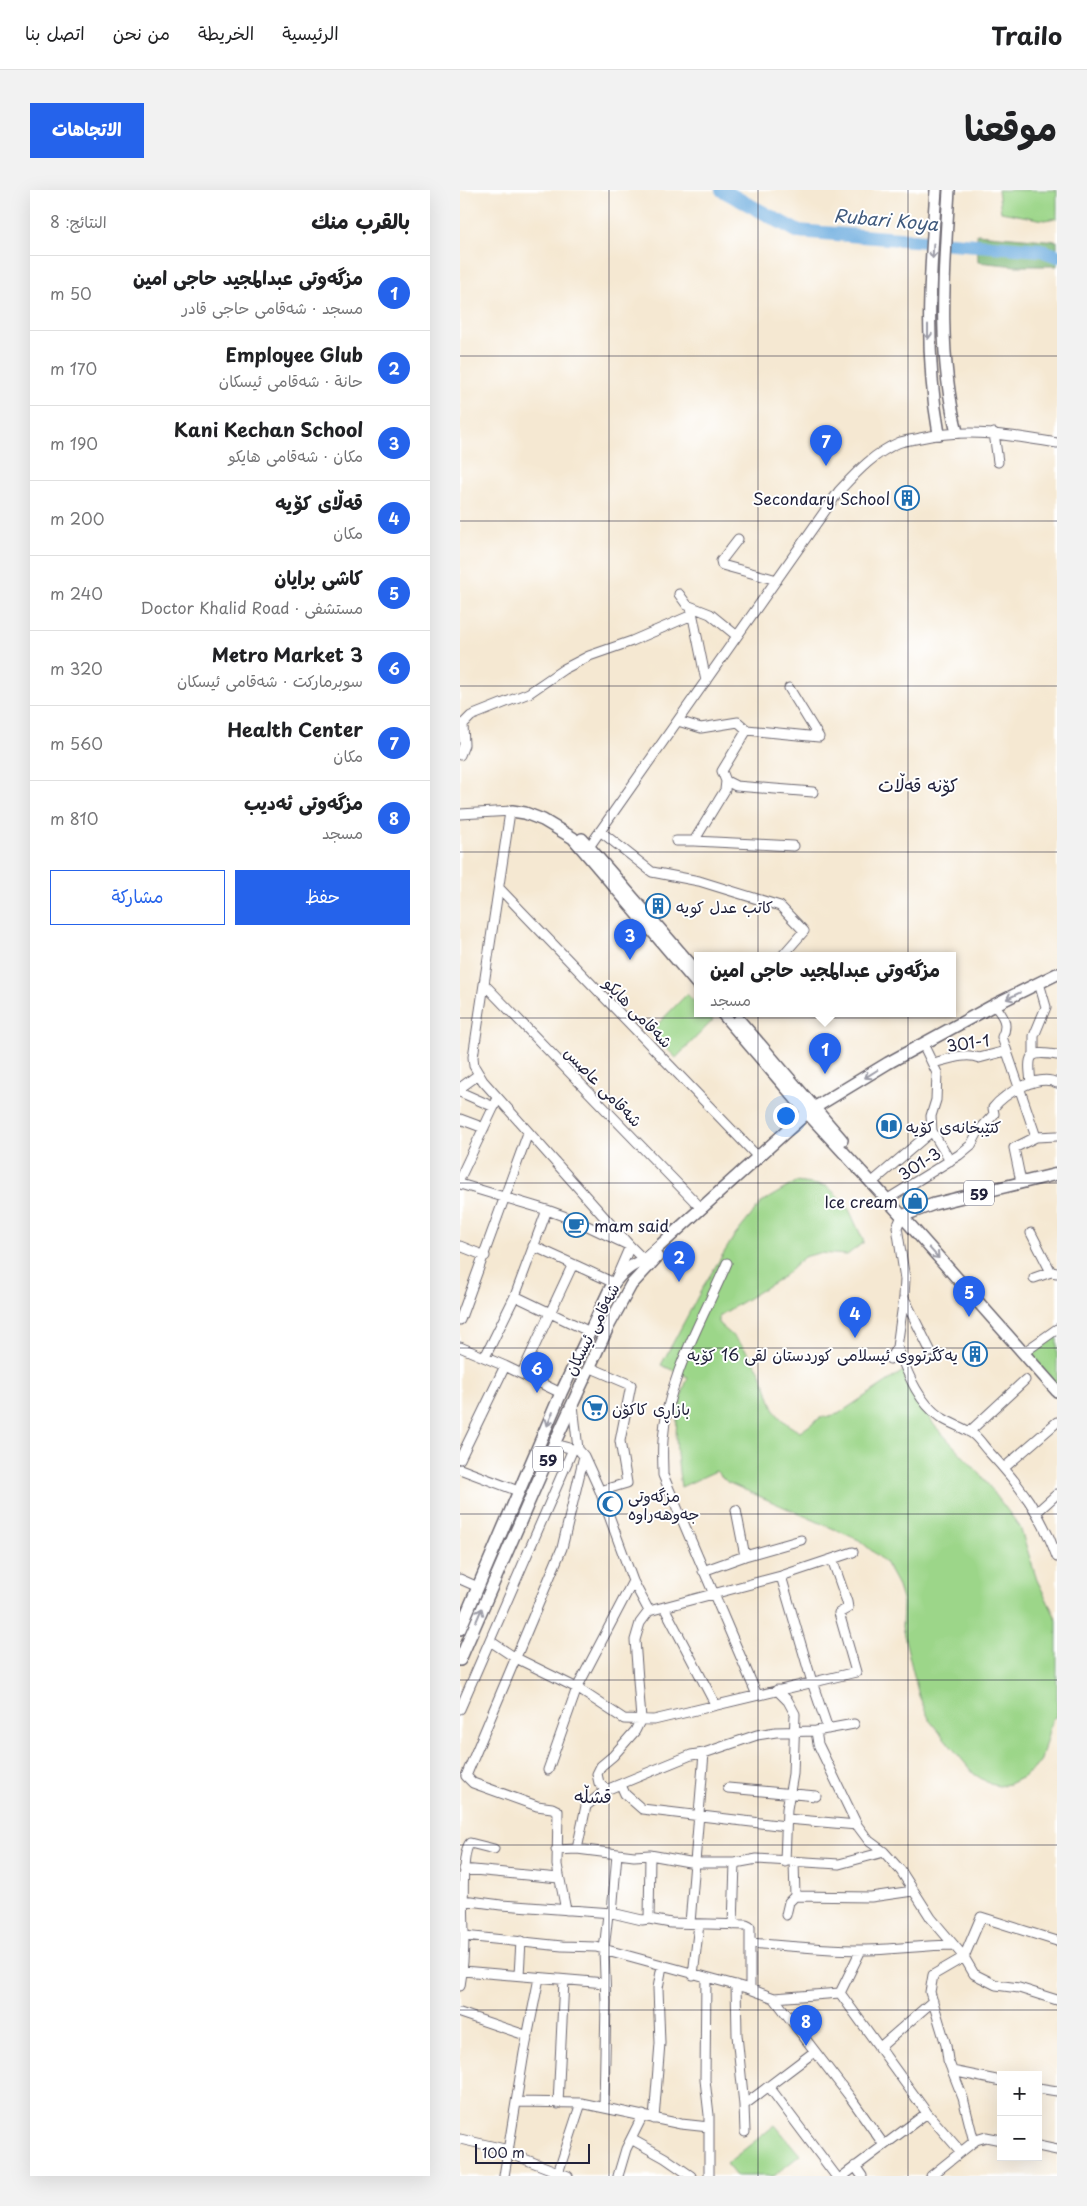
<!DOCTYPE html>
<html lang="ar">
<head>
<meta charset="utf-8">
<style>
  body { margin:0; font-family:"Playpen Sans","Playpen Sans Arabic",sans-serif; background:#f2f2f2; color:#202124; direction:rtl }
  .controls { position:absolute; right:15px; bottom:15px; display:grid; overflow:hidden; border-radius:0px; box-shadow:0 5px 20px #0002 }
  .controls button { width:45px; height:45px; display:grid; place-items:center; padding:0; border:0; border-bottom:1px solid #e0e0e0; background:#fff; color:#202124; font:25px sans-serif }
  .scale { position:absolute; left:15px; bottom:12px; width:115px; box-sizing:border-box; padding-left:5px; border:2px solid #22223b; border-top:0; font-size:14px; line-height:18px; white-space:nowrap; color:#22223b; -webkit-text-stroke:4px #fff; paint-order:stroke }
  .you { position:absolute; left:325px; top:925px; width:18px; height:18px; margin:-12px; border:4px solid #fff; border-radius:50%; background:#1a73e8; box-shadow:0 0 0 8px #1a73e833 }
  .badge { display:grid; place-items:center; width:32px; height:32px; border-radius:50%; background:#2563eb; color:#fff; font-size:16px; font-weight:700 }
  .pin { position:absolute; translate:-50% -41px; filter:drop-shadow(0 1px 2px #0008) }
  .pin::after { content:''; position:absolute; top:26px; width:18px; height:15px; background:inherit; clip-path:polygon(0 0,100% 0,50% 100%) }
  .popup { position:absolute; left:234px; top:762px; width:262px; height:65px; box-sizing:border-box; display:grid; place-content:center; border-radius:0px; background:#fff; filter:drop-shadow(0 1px 4px #0005); font-size:16px; white-space:nowrap; color:#757577 }
  .popup b { font-size:19px; color:#202124 }
  .popup::after { content:''; position:absolute; left:50%; top:100%; margin-left:-10px; border:10px solid transparent; border-top-color:#fff }
  .list { margin:0; padding:0; list-style:none }
  h2 { display:flex; justify-content:space-between; align-items:center; height:65px; margin:0; padding:0 20px; font-size:21px }
  h2 small { font-size:16px; font-weight:400; color:#757577 }
  .list li { display:grid; grid-template-columns:32px 1fr auto; gap:15px; align-items:center; box-sizing:border-box; height:75px; padding:0 20px; border-top:1px solid #e0e0e0 }
  .list b { display:block; font-size:19px; white-space:nowrap }
  .list p { margin:0; font-size:16px; white-space:nowrap; color:#757577 }
  .list em { font-size:16px; font-style:normal; color:#757577 }
  .actions { display:flex; gap:10px; padding:15px 20px }
  .actions a { flex:1; padding:11px 0; border:1px solid #2563eb; border-radius:0px; text-align:center; font-size:18px; color:#2563eb }
  .actions .main { background:#2563eb; color:#fff }
  .map { position:relative; flex:none; width:597px; height:1986px; overflow:hidden; direction:ltr; border-radius:0px }
  header { display:flex; align-items:center; gap:30px; box-sizing:border-box; height:70px; padding:0 25px; background:#fff; border-bottom:1px solid #e0e0e0 }
  header strong { font-size:24px }
  nav { display:flex; gap:28px; margin-inline-start:auto; font-size:18px }
  .intro { display:flex; align-items:center; justify-content:space-between; box-sizing:border-box; height:120px; padding:0 30px }
  h1 { margin:0; font-size:35px }
  .button { padding:12px 22px; border-radius:0px; background:#2563eb; color:#fff; font-size:18px; font-weight:700 }
  main { display:flex; gap:30px; padding:0 30px }
  aside { flex:1; background:#fff; border-radius:0px; box-shadow:0 5px 20px #0002 }
  .map>svg:first-child { display:block }
</style>
</head>
<body>
<header>
<strong>Trailo</strong>
<nav><a>الرئيسية</a><a>الخريطة</a><a>من نحن</a><a>اتصل بنا</a></nav>
</header>
<div class="intro"><h1>موقعنا</h1><a class="button">الاتجاهات</a></div>
<main>
<div class="map">
<svg width="597" height="1986" viewBox="0 0 597 1986">
  <rect width="100%" height="100%" fill="#fff"/>
  <filter id="ink" filterUnits="userSpaceOnUse"><feTurbulence type="fractalNoise" baseFrequency=".02" numOctaves="2"/><feDisplacementMap in="SourceGraphic" scale="10" xChannelSelector="R" yChannelSelector="G"/><feConvolveMatrix kernelMatrix="1 2 1 2 8 2 1 2 1" color-interpolation-filters="sRGB"/></filter>
  <filter id="wash" filterUnits="userSpaceOnUse"><feTurbulence type="fractalNoise" baseFrequency=".0096" numOctaves="4" result="noise"/><feDisplacementMap in="SourceGraphic" scale="20" xChannelSelector="R" yChannelSelector="G"/><feGaussianBlur stdDeviation="1.12" result="paint"/><feColorMatrix in="noise" values="0 0 0 0 0 0 0 0 0 0 0 0 0 0 0 0 0 1.4 0 .05"/><feComposite in="paint" operator="in"/></filter>
  <g filter="url(#wash)">
    <rect width="100%" height="100%" fill="#f5e8d2"/>
    <path fill="#9cd689" stroke="#5f7c62" d="M538,0h59v28l-13,2 -43,-8z
      M227,804l10,11 1,8h8l7,7 -37,38 -26,-26z
      M336,992l31,4 20,19 17,37 -17,13 -28,-2 -15,4 -21,20 -64,39v8c17,14 32,29 42,50 14,30 6,40 39,58l20,-14 18,-4 65,-43 31,54 46,49 40,53 17,53 20,40v96l-5,3 -11,41 -7,9 -11,8 -14,7 -10,2 -9,-2 -16,-10 -44,-53 -11,-25 -17,-69 1,-24 -6,-19 -12,-22 -26,-22 -132,-58 -11,-11 -35,16c-6,-44 -9,-68 7,-110l-27,-12 43,-80 29,-47 29,-36z
      M597,1144v53l-28,-33z
      M315,1935l25,30 -26,21h-38l-10,-12z"/>
    <path fill="#7db775" stroke="#506c58" d="M517,44l80,7v25h-41l-38,-4z"/>
    <g fill="none" stroke-linecap="round" stroke-linejoin="round">
      <path stroke="#6babde" stroke-width="14" d="M262,0l75,41 244,19 16,6"/>
    </g>
  </g>
  <g filter="url(#ink)">
    <g fill="none" stroke-linecap="round" stroke-linejoin="round">
      <defs>
        <path id="minor" d="M534,243l4,29
          M278,349l-17,22 1,4 55,15
          M219,404l8,11 23,9 27,22
          M231,417l15,74
          M218,531l23,7 37,-6 9,8 72,7 -30,-49
          M287,540l-25,41 4,10 10,5 77,6
          M0,565l4,-10 -1,-21 8,-8 58,-23 35,-24 25,-13 43,-15 60,-26
          M266,591l-1,9 -31,51 100,5
          M50,622l-37,245 1,9 9,15 147,165 17,17
          M0,624l52,-3
          M140,641l52,41 47,9 81,25 24,25 -21,24
          M216,651h18
          M129,657l250,-356c17,-18 35,-38 59,-48 7,-3 15,-3 22,-5 48,-10 90,-3 137,5
          M39,698l259,269
          M24,794l217,224
          M534,815c9,10 15,19 8,32l34,100 -22,11 7,34
          M463,854l14,29 -1,27 -5,16 1,15 18,30
          M574,864v-18l12,-29 -7,-24
          M473,873c13,-3 33,-11 46,-5l27,-7
          M571,893c-3,-27 -4,-33 26,-28
          M0,898l18,-13
          M0,902l34,15
          M0,929l24,9
          M576,947l21,-1
          M0,988l38,-80
          M416,989l56,-48
          M0,994l87,26
          M431,1007l68,-42 12,-10 7,-13 16,-18 -1,-6c12,-15 46,-35 64,-25
          M571,1043l20,39
          M0,1056l25,10
          M73,1056l40,18
          M267,1073c-24,56 -60,115 -64,177 -1,12 0,24 0,35l94,220
          M574,1088l17,-6 6,1
          M55,1106l75,36
          M444,1108l27,54
          M0,1130l68,-187
          M0,1157l45,19 -45,93
          M437,1157c10,24 20,54 43,70 11,7 25,11 34,18 6,5 10,12 15,17 31,33 53,63 68,105
          M563,1163l34,-24
          M25,1167l30,-61 32,-86 30,11 53,25 -16,37 -41,-19 -51,109
          M430,1169l7,-12 7,-50 1,-18 -8,-52 5,-11
          M45,1176l56,27
          M129,1177l42,18 -11,56 7,42 -27,8
          M113,1215l5,44 6,7 16,35 33,90 16,30
          M509,1242l56,-52
          M94,1254l19,5
          M544,1278l53,-46
          M0,1279l58,22
          M276,1320l9,46
          M577,1322l20,-18
          M243,1381l42,-15 56,-16
          M321,1386l31,106 16,47
          M0,1389l18,8
          M204,1417l51,97
          M30,1451l24,16 63,31 47,31 30,1 202,-48 -17,-59 9,-5 -1,-6 -15,-43
          M317,1500l11,11 7,13 -2,60 -6,35 -2,53
          M0,1519l113,-260h5
          M356,1541l2,13 39,81 12,16 15,11 17,19 30,47 33,39 10,17 22,11 23,3 38,12
          M88,1580l29,-82 56,-107
          M161,1595l4,9 17,15 144,17
          M268,1598l88,8
          M146,1600l-7,-7 -2,-9 4,-8 12,-10 22,-25 6,-12 -6,-79 5,-17 9,-12 132,-35 72,-24
          M327,1629l70,6
          M117,1659l9,-43 20,-16 85,-35 13,-2 53,-18 19,-3 40,-1 38,-7
          M96,1660l21,-1 57,7 16,-1 45,8h40l22,-4 82,5 45,-12
          M3,1679l96,9
          M335,1706l76,1 42,-6
          M3,1710l38,5 111,8 30,7 7,-1 22,4 75,2 4,2v62
          M106,1720l-9,-45 1,-54 -6,-3 -15,-2 -64,-23 -7,-7 96,-228 22,-92
          M152,1723l5,-59
          M326,1725l3,-13 6,-6 -1,-34
          M189,1729l1,-64
          M230,1733l14,-170
          M273,1735l2,-62
          M4,1746l98,10 34,1 154,42 24,9 76,99 34,48
          M291,1753c36,3 74,7 111,7 31,0 61,-5 92,-5
          M401,1760l-21,43 87,120 34,39
          M3,1781l142,12
          M59,1785l2,-34
          M233,1785l6,-51
          M246,1787l-1,103 4,35v61
          M276,1795l1,50 7,70 1,27
          M0,1796c3,-17 4,-34 4,-51 0,-17 -4,-82 6,-92l24,6
          M314,1808l66,-5
          M0,1823l68,23
          M419,1858l54,-47
          M492,1881l49,10
          M310,1898l66,88
          M578,1898l19,3
          M56,1912l65,1 100,21 28,3
          M98,1914l6,-124
          M284,1915l70,-53
          M144,1918l2,-106 -2,-52 4,-36
          M194,1929l6,-76 -2,-55 4,-22
          M0,1949l49,11
          M171,1949l34,19 26,18
          M514,1952l-11,-44 -15,-38 -2,-15 -16,-53 3,-17 31,-18 17,-40 76,24
          M578,1956l19,4
          M49,1963l59,23
          M395,1976l7,10
          M44,1986l20,-123 15,-75
          M97,1986l24,-73
          M158,1986l8,-27 17,-34
          M383,1986l84,-63
          M471,1986l45,-36 10,-3 15,3"/>
        <path id="major" d="M476,0c-6,84 -12,161 3,244
          M489,0c-5,81 -12,162 8,242
          M52,621l13,2 18,7 30,18 125,147
          M122,649l116,134
          M262,823l90,105 90,98 155,175
          M279,830l103,120
          M442,1026l32,-12 123,-30
          M0,1439l101,-236 48,-102c8,-15 19,-25 35,-31l165,-149 79,-48 106,-58 63,-31
          M0,1470l94,-216 54,-117 23,-42 26,-28"/>
      </defs>
      <use href="#minor" stroke="#6c6770" stroke-width="11"/>
      <use href="#major" stroke="#6c6770" stroke-width="14"/>
      <use href="#minor" stroke="#fff" stroke-width="9"/>
      <use href="#major" stroke="#fff" stroke-width="11"/>
    </g>
    <defs><path id="oneway-shaft" d="M-6 0H5M1.5-3L5.5 0L1.5 3" fill="none" stroke-width="1.6" stroke-linecap="round" stroke-linejoin="round" transform="scale(1.25)"/></defs>
    <g stroke="#9c9ca7">
      <use href="#oneway-shaft" transform="translate(473 61) rotate(93)"/>
      <use href="#oneway-shaft" transform="translate(468 142) rotate(90)"/>
      <use href="#oneway-shaft" transform="translate(553 806) rotate(154)"/>
      <use href="#oneway-shaft" transform="translate(411 884) rotate(148)"/>
      <use href="#oneway-shaft" transform="translate(474 1063) rotate(48)"/>
      <use href="#oneway-shaft" transform="translate(90 1229) rotate(113)"/>
      <use href="#oneway-shaft" transform="translate(19 1425) rotate(-67)"/>
    </g>
  </g>
  <path fill="none" stroke="#22223b" stroke-width="1" stroke-opacity="0.55" d="M149,0v1986M298,0v1986M448,0v1986M0,166h597M0,331h597M0,496h597M0,662h597M0,828h597M0,993h597M0,1158h597M0,1324h597M0,1490h597M0,1655h597M0,1820h597"/>
  <defs>
    <symbol id="building-ring" viewBox="-11 -11 22 22"><circle r="9.5" fill="#fff" stroke="#1f6fb2" stroke-width="1.5"/><path d="M-4-6H4V6H1V3H-1V6H-4ZM-2.5-4.3h1.7v1.8h-1.7ZM.8-4.3h1.7v1.8H.8ZM-2.5-1h1.7V.8h-1.7ZM.8-1h1.7V.8H.8Z" fill="#1f6fb2"/></symbol>
    <symbol id="library-ring" viewBox="-11 -11 22 22"><circle r="9.5" fill="#fff" stroke="#1f6fb2" stroke-width="1.5"/><path d="M-6-4Q-3-5.5-.7-3.5V5Q-3 3-6 4ZM6-4Q3-5.5 .7-3.5V5Q3 3 6 4Z" fill="#1f6fb2"/></symbol>
    <symbol id="shop-ring" viewBox="-11 -11 22 22"><circle r="9.5" fill="#fff" stroke="#1f6fb2" stroke-width="1.5"/><path d="M-5-2.5h2.3a2.7 3.5 0 0 1 5.4 0H5L5.5 6h-11ZM-1.5-2.5h3a1.5 2.3 0 0 0-3 0Z" fill="#1f6fb2"/></symbol>
    <symbol id="cafe-ring" viewBox="-11 -11 22 22"><circle r="9.5" fill="#fff" stroke="#1f6fb2" stroke-width="1.5"/><path d="M-5.5-4.5H6V0H3Q3 3.5 0 3.5H-2.5Q-5.5 3.5-5.5 0ZM3-3.2v2h1.7v-2ZM-6 4.5H4V6H-6Z" fill="#1f6fb2"/></symbol>
    <symbol id="supermarket-ring" viewBox="-11 -11 22 22"><circle r="9.5" fill="#fff" stroke="#1f6fb2" stroke-width="1.5"/><path d="M-6-5.5h2.5l.6 2H6L4.5 2H-2.5L-4.4-4H-6ZM-1.5 3.2a1.3 1.3 0 1 0 .1 0ZM3 3.2a1.3 1.3 0 1 0 .1 0Z" fill="#1f6fb2"/></symbol>
    <symbol id="mosque-ring" viewBox="-11 -11 22 22"><circle r="9.5" fill="#fff" stroke="#1f6fb2" stroke-width="1.5"/><path d="M3.5-4.9A6 6 0 1 0 3.5 4.9A5 5 0 1 1 3.5-4.9Z" fill="#1f6fb2"/></symbol>
  </defs>
  <g fill-rule="evenodd">
    <use href="#building-ring" x="433" y="294" width="28" height="28"/>
    <use href="#building-ring" x="184" y="702" width="28" height="28"/>
    <use href="#library-ring" x="415" y="922" width="28" height="28"/>
    <use href="#shop-ring" x="441" y="997" width="28" height="28"/>
    <use href="#cafe-ring" x="102" y="1021" width="28" height="28"/>
    <use href="#building-ring" x="501" y="1150" width="28" height="28"/>
    <use href="#supermarket-ring" x="121" y="1204" width="28" height="28"/>
    <use href="#mosque-ring" x="136" y="1300" width="28" height="28"/>
  </g>
  <g text-anchor="middle" dominant-baseline="central" stroke-width="4" stroke-linejoin="round" paint-order="stroke">
    <g fill="#fff" stroke="#646476" stroke-width="1">
      <rect x="504" y="990.5" width="30" height="25" rx="4"/>
      <rect x="73" y="1256.5" width="30" height="25" rx="4"/>
    </g>
    <g font-size="15" font-weight="bold" fill="#22223b">
      <text x="519" y="1003">59</text>
      <text x="88" y="1269">59</text>
    </g>
    <g font-size="16" fill="#22223b" stroke="#fff" text-anchor="start">
      <text x="430" y="308" text-anchor="end">Secondary School</text>
      <text x="216" y="716">كاتب عدل كويه</text>
      <text x="446" y="936">كتێبخانه‌ی كۆیه‌</text>
      <text x="438" y="1011" text-anchor="end">Ice cream</text>
      <text x="134" y="1035">mam said</text>
      <text x="498" y="1164" text-anchor="end">يه‌كگرتووی ئیسلامی كوردستان لقی 16 كۆیه‌</text>
      <text x="152" y="1218">بازاڕی کاکۆن</text>
      <text x="168" y="1305">مزگه‌وتی<tspan x="168" dy="18">جه‌وهه‌راوه</tspan></text>
    </g>
    <g font-size="16" fill="#22223b" stroke="#fff">
      <text transform="translate(179 822) rotate(46)">شه‌قامی هایكو</text>
      <text transform="translate(508 852) rotate(-8)">301-1</text>
      <text transform="translate(144 896) rotate(46)">شه‌قامی عاصس</text>
      <text transform="translate(459 973) rotate(-32)">301-3</text>
      <text transform="translate(131 1139) rotate(-63)">شەقامی ئیسکان</text>
    </g>
    <g font-size="18" font-style="italic" fill="#3f597c" stroke="#fff">
      <text transform="translate(426 29) rotate(5)">Rubari Koya</text>
    </g>
    <g font-size="18" fill="#22223b" stroke="#fff">
      <text x="458" y="594">کۆنە قەڵات</text>
      <text x="133" y="1605">قشڵه‌</text>
    </g>
  </g>
</svg>
<div class="controls">
<button>+</button>
<button>−</button>
</div>
<div class="scale">100 m</div>
<div class="you"></div>
<div class="pin badge" style="left:365px;top:884px">1</div>
<div class="popup"><b>مزگه‌وتی عبدالمجید حاجی امین</b>مسجد</div>
<div class="pin badge" style="left:219px;top:1092px">2</div>
<div class="pin badge" style="left:170px;top:770px">3</div>
<div class="pin badge" style="left:395px;top:1148px">4</div>
<div class="pin badge" style="left:509px;top:1127px">5</div>
<div class="pin badge" style="left:77px;top:1203px">6</div>
<div class="pin badge" style="left:366px;top:276px">7</div>
<div class="pin badge" style="left:346px;top:1856px">8</div>
</div>
<aside>
<h2>بالقرب منك<small>النتائج: 8</small></h2>
<ul class="list">
<li><span class="badge">1</span><div><b>مزگه‌وتی عبدالمجید حاجی امین</b><p>مسجد · شەقامی حاجی قادر</p></div><em>50 m</em></li>
<li><span class="badge">2</span><div><b>Employee Glub</b><p>حانة · شەقامی ئیسکان</p></div><em>170 m</em></li>
<li><span class="badge">3</span><div><b>Kani Kechan School</b><p>مكان · شه‌قامی هایكو</p></div><em>190 m</em></li>
<li><span class="badge">4</span><div><b>قەڵای کۆیە</b><p>مكان</p></div><em>200 m</em></li>
<li><span class="badge">5</span><div><b>كاشی برایان</b><p>مستشفى · Doctor Khalid Road</p></div><em>240 m</em></li>
<li><span class="badge">6</span><div><b>Metro Market 3</b><p>سوبرماركت · شەقامی ئیسکان</p></div><em>320 m</em></li>
<li><span class="badge">7</span><div><b>Health Center</b><p>مكان</p></div><em>560 m</em></li>
<li><span class="badge">8</span><div><b>مزگەوتی ئەدیب</b><p>مسجد</p></div><em>810 m</em></li>
</ul>
<div class="actions"><a class="main">حفظ</a><a>مشاركة</a></div>
</aside>
</main>
</body>
</html>
